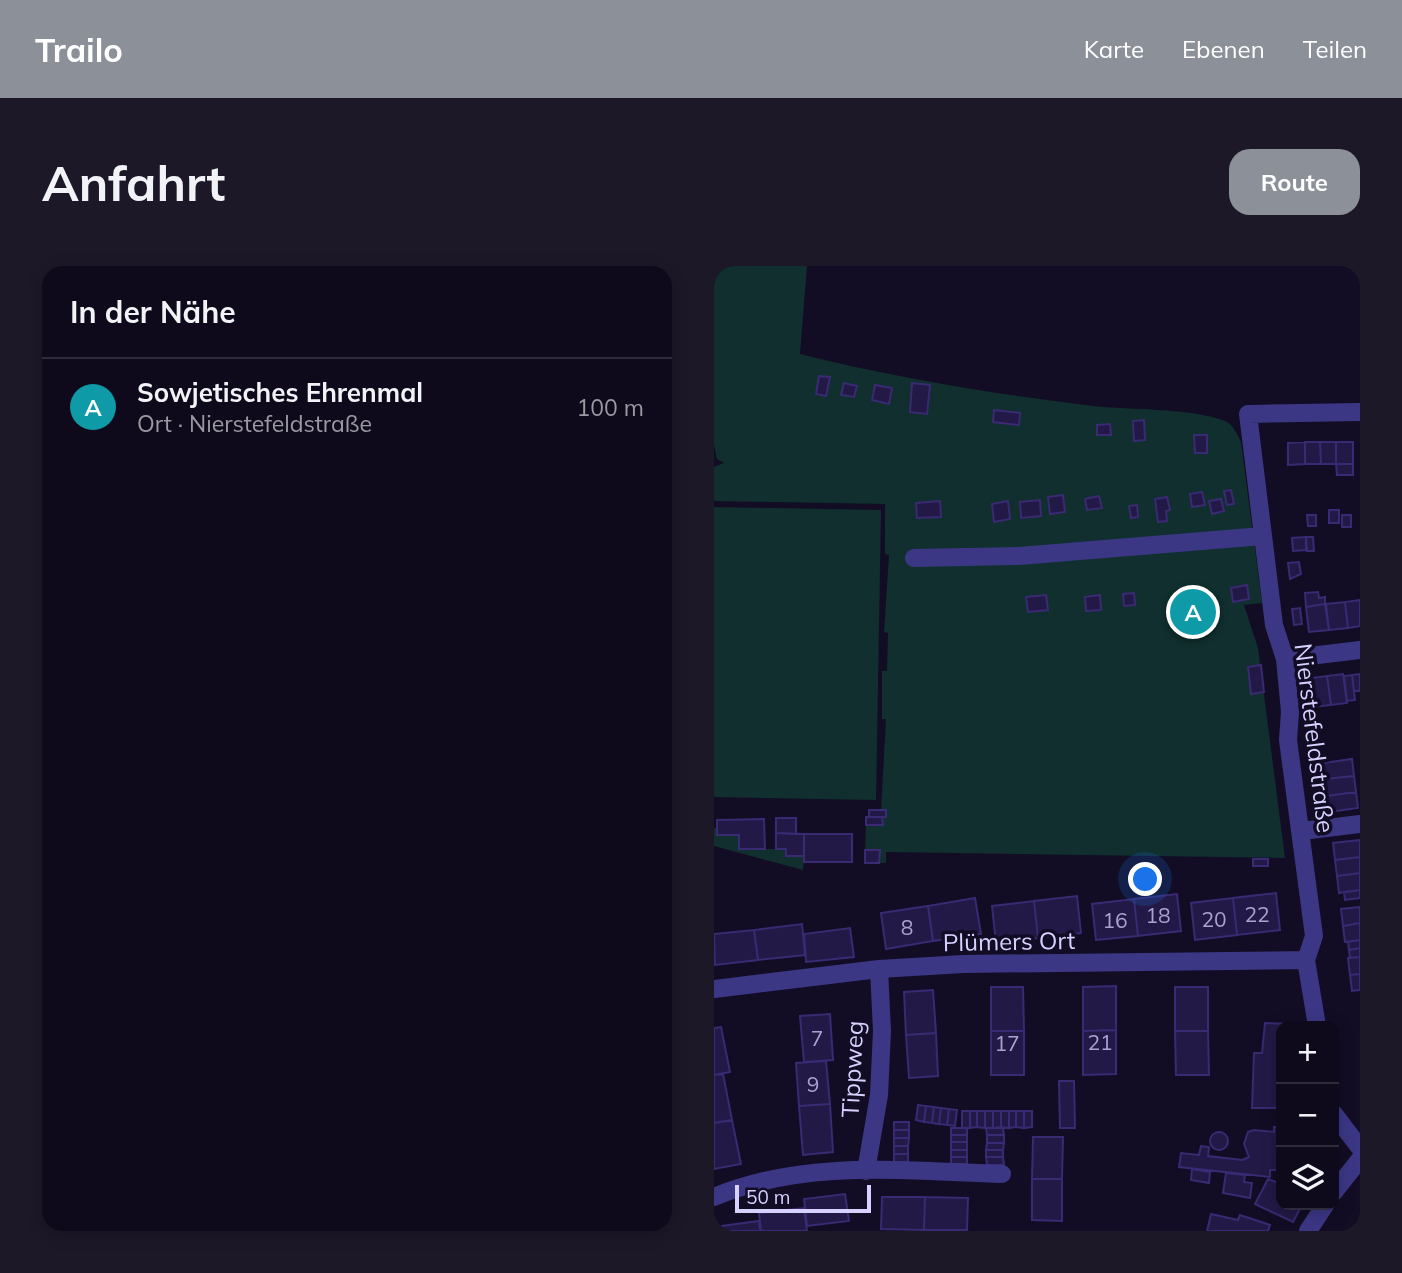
<!DOCTYPE html>
<html lang="de">
<head>
<meta charset="utf-8">
<style>
  body { margin:0; font-family:Mulish,sans-serif; background:#1c1828; color:#f1f3f6 }
  .controls { position:absolute; right:21px; bottom:21px; display:grid; overflow:hidden; border-radius:14px; box-shadow:0 4px 18px #0003 }
  .controls button { width:63px; height:63px; display:grid; place-items:center; padding:0; border:0; border-bottom:2px solid #2e2b3a; background:#0e0a1b; color:#f1f3f6; font:35px sans-serif }
  .scale { position:absolute; left:21px; bottom:18px; width:136px; box-sizing:border-box; padding-left:7px; border:4px solid #d7d1ff; border-top:0; font-size:19px; line-height:24px; white-space:nowrap; color:#d7d1ff; -webkit-text-stroke:5px #120d24; paint-order:stroke }
  .you { position:absolute; left:432px; top:614px; width:24px; height:24px; margin:-18px; border:5px solid #fff; border-radius:50%; background:#1a73e8; box-shadow:0 0 0 10px #1a73e833 }
  .badge { display:grid; place-items:center; width:46px; height:46px; border-radius:50%; background:#8c9099; color:#fff; font-size:23px; font-weight:700 }
  .pin { position:absolute; translate:-50% -50%; border:4px solid #fff; box-shadow:0 2px 7px #0006 }
  .list { margin:0; padding:0; list-style:none }
  h2 { display:flex; justify-content:space-between; align-items:center; height:91px; margin:0; padding:0 28px; font-size:30px }
  h2 small { font-size:23px; font-weight:400; color:#9b9aa3 }
  .list li { display:grid; grid-template-columns:46px 1fr auto; gap:21px; align-items:center; box-sizing:border-box; height:98px; padding:0 28px; border-top:2px solid #2e2b3a }
  .list b { display:block; font-size:26px; white-space:nowrap }
  .list p { margin:0; font-size:23px; white-space:nowrap; color:#9b9aa3 }
  .list em { font-size:23px; font-style:normal; color:#9b9aa3 }
  .icon { flex:none; width:38px; height:38px; fill:none; stroke:currentColor; stroke-width:2; stroke-linecap:round; stroke-linejoin:round }
  .map { position:relative; flex:none; width:646px; height:965px; overflow:hidden; border-radius:21px }
  header { display:flex; align-items:center; gap:42px; box-sizing:border-box; height:98px; padding:0 35px; background:#8c9099; color:#fff }
  header strong { font-size:33px }
  nav { display:flex; gap:38px; margin-inline-start:auto; font-size:24px }
  .intro { display:flex; align-items:center; justify-content:space-between; box-sizing:border-box; height:168px; padding:0 42px }
  h1 { margin:0; font-size:49px }
  .button { padding:18px 32px; border-radius:21px; background:#8c9099; color:#fff; font-size:24px; font-weight:700 }
  main { display:flex; gap:42px; padding:0 42px }
  aside { flex:1; background:#0e0a1b; border-radius:21px; box-shadow:0 4px 18px #0003 }
  .map>svg:first-child { display:block }
</style>
</head>
<body>
<header>
<strong>Trailo</strong>
<nav><a>Karte</a><a>Ebenen</a><a>Teilen</a></nav>
</header>
<div class="intro"><h1>Anfahrt</h1><a class="button">Route</a></div>
<main>
<aside>
<h2>In der Nähe<small></small></h2>
<ul class="list">
<li><span class="badge" style="background:#0f9aa8">A</span><div><b>Sowjetisches Ehrenmal</b><p>Ort · Nierstefeldstraße</p></div><em>100 m</em></li>
</ul>
</aside>
<div class="map">
<svg width="646" height="965" viewBox="0 0 646 965">
  <rect width="100%" height="100%" fill="#120d24"/>
  <path fill="#102f2e" d="M0,0h93l-7,88c96,24 194,40 293,52 36,4 100,2 132,15 8,3 12,13 16,21l21,161 -18,2 14,43 27,210 -399,-6v11h-7v-12l-14,-1 1,-25h16v-8h4l-5,-7 5,-91h-4v-48h5l1,-38 -4,-1 5,-77 -4,-1v-50l-171,-3v-34l10,-4 -7,-4 -3,-14z
    M0,241l167,3 -5,290 -162,-3z
    M0,562h3v7h22v14h47l1,7h17l-1,14 -89,-24z"/>
  <path fill="#231946" stroke="#392a73" stroke-width="2" d="M105,110l11,1 -4,19 -10,-2z
    M130,117l13,3 -3,11 -13,-2z
    M198,117l18,2 -3,29 -17,-2z
    M161,119l17,3 -3,16 -17,-4z
    M280,144l26,3 -1,12 -26,-3z
    M430,154l1,20 -11,1 -1,-20z
    M396,158l1,11h-14v-10z
    M480,169h13v18h-12z
    M591,176h15l1,22h-16z
    M591,176v22l-17,1v-22z
    M606,176h16v22h-15z
    M622,176h17v22h-17z
    M622,198h17v11h-16z
    M517,224l3,14 -7,1 -3,-14z
    M488,226l3,13 -13,2 -2,-13z
    M349,229l2,17 -15,2 -2,-17z
    M385,230l3,12 -15,2 -2,-11z
    M453,231l3,13 -4,1 1,10 -9,1 -3,-23z
    M507,233l3,12 -12,3 -3,-13z
    M326,234l1,16 -20,2 -1,-16z
    M226,235l1,16 -24,1 -1,-15z
    M294,235l2,18 -16,3 -2,-18z
    M423,239l1,12 -7,1 -2,-12z
    M615,244h10v13h-10z
    M593,249h9v11h-8z
    M628,249h9v12h-9z
    M592,271h7l1,14h-7z
    M592,271v13l-13,1 -1,-13z
    M585,296l2,12 -11,5 -2,-16z
    M533,319l2,14 -16,3 -2,-14z
    M482,320l2,19 -15,2 -3,-19z
    M604,326l1,6 6,-1v7l-19,3 -1,-14z
    M420,327l1,12 -11,1 -1,-12z
    M332,329l2,15 -20,2 -2,-15z
    M386,329l1,15 -15,1 -1,-14z
    M646,334v26l-12,2 -3,-26z
    M631,336l3,26 -19,2 -3,-26z
    M611,338l4,26 -20,2 -3,-25z
    M586,342l2,16 -8,1 -2,-16z
    M547,399l3,27 -13,2 -3,-27z
    M629,408l4,29 -16,2 -4,-29z
    M646,408v17h-6l-2,-16z
    M638,409l3,25 -8,1 -3,-25z
    M613,410l4,29 -17,2 -3,-29z
    M638,493l2,17 -29,3 -2,-16z
    M640,510l2,16 -29,4 -2,-17z
    M642,526l2,16 -29,4 -2,-16z
    M155,544h17v7h-17z
    M152,551h16l1,8h-17z
    M62,552h20v16l-20,-1z
    M50,553l1,30h-26v-14h-22v-15z
    M62,567l28,1v22h-18v-7h-10z
    M90,568h48v28h-48z
    M646,574v17l-25,3 -2,-17z
    M151,584h15l-1,13h-14z
    M646,591v16l-23,3 -2,-16z
    M539,593h15v7h-15z
    M646,607v17l-21,3 -2,-17z
    M646,624v8l-15,2 -1,-8z
    M562,627l4,37 -43,5 -4,-37z
    M463,628l4,37 -43,5 -4,-37z
    M363,630l4,37 -43,5 -4,-37z
    M261,632l6,36 -48,7 -5,-35z
    M519,632l4,37 -42,5 -4,-37z
    M420,633l4,37 -42,4 -4,-36z
    M320,635l4,37 -42,5 -4,-37z
    M214,640l5,35 -47,8 -5,-36z
    M646,641v16l-17,3 -2,-17z
    M646,657v17l-15,2 -2,-16z
    M88,658l3,31 -47,5 -4,-30z
    M136,662l4,29 -48,5 -2,-28z
    M40,664l4,30 -43,5 -1,-31z
    M646,674v8l-11,2 -1,-8z
    M646,682v9l-10,1 -1,-8z
    M646,691v17l-10,1 -2,-17z
    M646,708v16l-8,1 -2,-16z
    M402,720v44l-33,1v-44z
    M277,721h32l1,44h-33z
    M461,721h33v44h-33z
    M219,724l3,43 -30,2 -2,-43z
    M116,748l3,46 -29,2 -4,-46z
    M551,757l26,1 -10,2v82h-29l2,-55h8z
    M7,761l9,45 -16,3v-47z
    M402,764v44l-33,1v-44z
    M277,765h33v44h-33z
    M461,765h33l1,44h-33z
    M222,767l2,43 -29,2 -3,-43z
    M112,795l4,43 -31,2 -3,-43z
    M9,808l9,46 -18,3v-48z
    M345,815h15l1,47h-15z
    M116,838l3,48 -30,3 -4,-49z
    M204,839l8,1 -2,16 -8,-2z
    M212,840l8,1 -2,16 -8,-1z
    M220,841l7,1 -2,16 -7,-1z
    M227,842l8,1 -2,16 -8,-1z
    M235,843l8,1 -2,16 -8,-1z
    M248,845h8v17h-8z
    M256,845h7v16l-7,1z
    M263,845h8v17l-8,-1z
    M271,845h8v17h-8z
    M279,845h8v16l-8,1z
    M287,845h8v17l-8,-1z
    M295,845h7v16l-7,1z
    M302,845h8v17l-8,-1z
    M310,845h8v16l-8,1z
    M18,854l9,44 -27,5v-46z
    M566,854l1,50h-11v7l-91,-10 2,-14 18,2 2,-9 8,1 -1,9 34,4 7,-3 -5,-13 4,-12 6,-2 20,2v-5h5z
    M180,856h15v8h-15z
    M237,862h16v7h-16z
    M272,862h17l1,7h-17z
    M180,864h15v8h-15z
    M496 875a9 9 0 1 1 18 0a9 9 0 1 1-18 0Z
    M237,869h16v7h-16z
    M273,869h17v8h-17z
    M319,871h30l-1,42h-30z
    M180,872h15l-1,8h-14z
    M237,876h16v8h-16z
    M273,877h17l-1,7h-17z
    M180,880h14v8h-14z
    M237,884h16v7h-16z
    M272,884h17v7h-17z
    M180,888h14v8h-14z
    M237,891h16v7h-16z
    M272,891h17l1,8h-17z
    M478,903l18,3 -1,11 -18,-3z
    M512,907l19,2 -1,7 8,1 -2,15 -27,-5z
    M318,913h30v42l-30,-1z
    M554,913l13,5v21h21l-9,17 -38,-18z
    M131,928l4,27 -42,5 -3,-27z
    M168,931h43l-1,33 -43,-1z
    M211,931l43,1 -1,32h-43z
    M90,942l3,23h-46l-2,-18z
    M497,948l27,6 2,-5 30,10 -2,6h-61z
    M45,955l1,10h-46v-4z"/>
  <g fill="none" stroke-linecap="round" stroke-linejoin="round">
    <path stroke="#3b3785" stroke-width="18" d="M200,292l105,-2 244,-20
      M571,393l75,-9
      M588,565l58,-7
      M0,723l165,-20 84,-5 343,-4
      M603,760l-11,-66 8,-24 -26,-196 2,-28 -5,-53 -11,-34 -26,-211 112,-2
      M620,848l26,34
      M152,905l13,-76 3,-64 -3,-62
      M620,926l26,-33
      M0,931c90,-38 192,-26 288,-23
      M594,965l17,-26"/>
  </g>
  <g text-anchor="middle" dominant-baseline="central" stroke-width="7" stroke-linejoin="round" paint-order="stroke">
    <g font-size="21" fill="#aaa3d1">
      <text x="543" y="648">22</text>
      <text x="444" y="649">18</text>
      <text x="500" y="653">20</text>
      <text x="401" y="654">16</text>
      <text x="193" y="661">8</text>
      <text x="103" y="772">7</text>
      <text x="386" y="776">21</text>
      <text x="293" y="777">17</text>
      <text x="99" y="818">9</text>
    </g>
    <g font-size="24" fill="#d7d1ff" stroke="#120d24">
      <text transform="translate(601 472) rotate(83)">Nierstefeldstraße</text>
      <text transform="translate(295 675) rotate(-1)">Plümers Ort</text>
      <text transform="translate(138 803) rotate(-87)">Tippweg</text>
    </g>
  </g>
</svg>
<div class="controls">
<button>+</button>
<button>−</button>
<button><svg class="icon" aria-label="layers" viewBox="0 0 24 24"><path d="M12 4l9 5-9 5-9-5zM3 14l9 5 9-5"/></svg></button>
</div>
<div class="scale">50 m</div>
<div class="you"></div>
<div class="pin badge" style="left:479px;top:346px;background:#0f9aa8">A</div>
</div>
</main>
</body>
</html>
